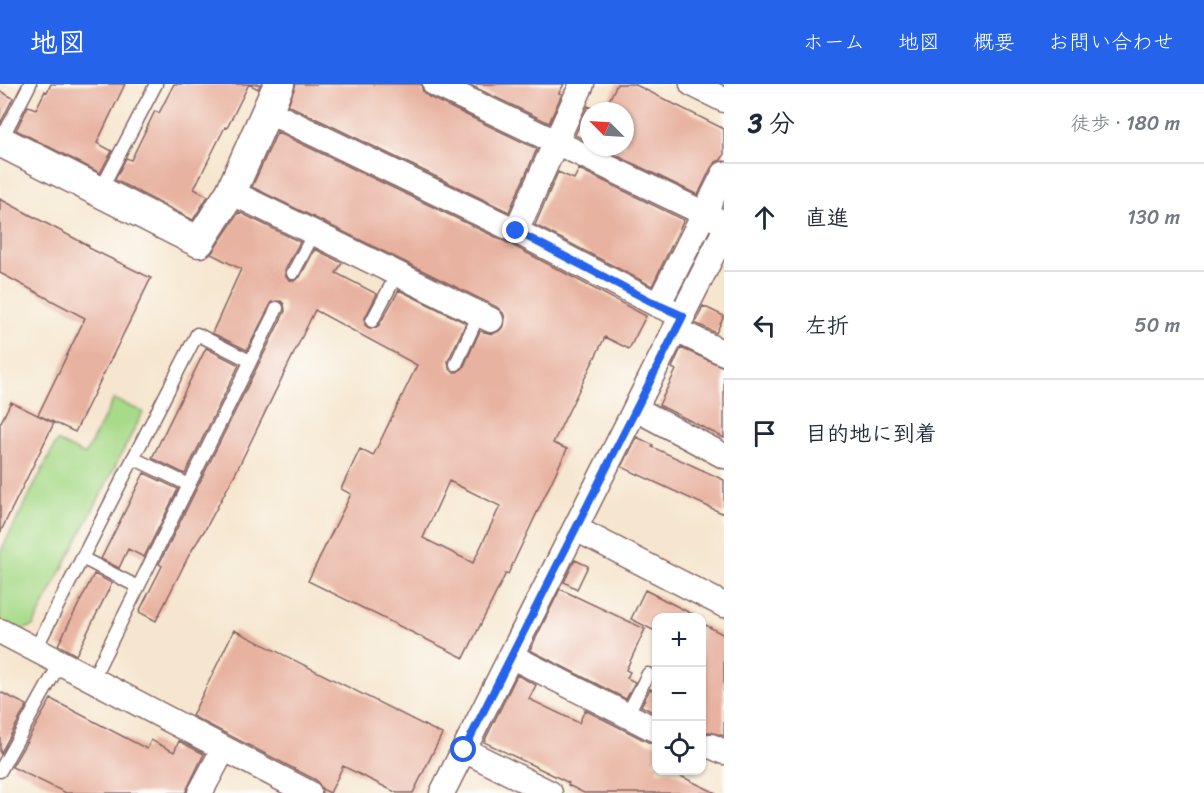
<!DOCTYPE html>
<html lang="ja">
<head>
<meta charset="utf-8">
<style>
  body { margin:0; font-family:Sriracha,"Klee One",sans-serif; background:#f2f2f3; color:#1f2937 }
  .controls { position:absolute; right:18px; bottom:18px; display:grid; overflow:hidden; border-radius:12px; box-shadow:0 2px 4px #0004 }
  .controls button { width:54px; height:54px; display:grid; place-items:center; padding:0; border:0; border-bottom:2px solid #e0e1e3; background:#fff; color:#1f2937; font:30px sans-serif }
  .compass { position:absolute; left:580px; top:18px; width:54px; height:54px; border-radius:50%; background:#fff; box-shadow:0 2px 4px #0004; rotate:294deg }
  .stop { position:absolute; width:18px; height:18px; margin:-14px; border:4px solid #2563eb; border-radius:50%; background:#fff }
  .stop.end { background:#2563eb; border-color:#fff; box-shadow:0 2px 6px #0008 }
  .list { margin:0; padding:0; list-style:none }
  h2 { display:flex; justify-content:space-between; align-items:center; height:78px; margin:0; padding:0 24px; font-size:26px }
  h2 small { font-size:20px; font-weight:400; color:#747a83 }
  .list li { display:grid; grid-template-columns:39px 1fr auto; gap:18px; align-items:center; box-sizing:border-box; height:108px; padding:0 24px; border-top:2px solid #e0e1e3 }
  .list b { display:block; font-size:22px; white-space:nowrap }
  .list em { font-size:20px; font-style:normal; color:#747a83 }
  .icon { flex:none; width:33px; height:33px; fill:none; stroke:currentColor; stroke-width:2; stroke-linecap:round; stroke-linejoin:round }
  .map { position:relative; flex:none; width:724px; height:709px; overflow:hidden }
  header { display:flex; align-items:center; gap:36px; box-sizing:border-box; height:84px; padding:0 30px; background:#2563eb; color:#fff }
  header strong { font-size:28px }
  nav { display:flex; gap:33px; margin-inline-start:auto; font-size:21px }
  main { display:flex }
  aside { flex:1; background:#fff }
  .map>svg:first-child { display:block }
</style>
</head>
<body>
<header>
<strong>地図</strong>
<nav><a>ホーム</a><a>地図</a><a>概要</a><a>お問い合わせ</a></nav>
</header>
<main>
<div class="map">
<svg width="724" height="709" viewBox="0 0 724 709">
  <rect width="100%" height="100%" fill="#fdfcf7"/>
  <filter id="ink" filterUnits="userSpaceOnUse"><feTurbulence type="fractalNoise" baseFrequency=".0167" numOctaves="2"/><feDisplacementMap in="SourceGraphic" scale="12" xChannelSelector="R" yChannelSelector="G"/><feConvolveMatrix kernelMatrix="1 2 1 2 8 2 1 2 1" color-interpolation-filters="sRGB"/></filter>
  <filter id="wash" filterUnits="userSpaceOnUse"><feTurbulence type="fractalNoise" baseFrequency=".008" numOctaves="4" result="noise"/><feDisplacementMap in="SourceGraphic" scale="24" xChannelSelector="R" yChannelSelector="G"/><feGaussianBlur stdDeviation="1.35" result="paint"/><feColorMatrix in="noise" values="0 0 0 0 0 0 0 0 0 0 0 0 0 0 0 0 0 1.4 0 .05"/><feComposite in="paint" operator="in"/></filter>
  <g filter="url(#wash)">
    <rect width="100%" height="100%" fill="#f6e6cf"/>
    <path fill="#a7da89" stroke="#787c5a" stroke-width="1.5" d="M114,315l29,13 -110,214 -16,6 -17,-10v-69l57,-112 28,14z"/>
    <g id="blocks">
      <path fill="#e8b2a0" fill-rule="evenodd" d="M51,0h74l-28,59 15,8 -12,22 -84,-43 12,-24 8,3 9,-18 2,1z
        M174,0h86l-2,5 -9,-5 -22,44 -2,-1 -31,62 14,7 -15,24 -78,-40 11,-22 5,2 24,-49 4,2z
        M296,0h125l2,8 6,5 108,52 -28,63 -221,-107z
        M468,0h96l-5,9 3,1 -13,29z
        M617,0h17l90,45v26l-3,5 -5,2 -5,6 -13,27 -99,-48h26v-36h-21z
        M0,7l13,7 -13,26z
        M588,22l11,5h-10v31l-14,-7z
        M277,48l233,112 136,72 -17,33 -24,-12 -52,106 14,6 -59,125 -2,-1 -42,85 -156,-77 43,-87 -10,-5 19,-40 13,7 44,-91 -102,-55 -79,162 -30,56 -16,25 -34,68 -17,-9 23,-46 -3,-2 126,-253 -1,-7 -3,-3 -9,1 -25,48 -35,-17 29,-64 -30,-15 28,-42 61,30 -15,28 1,7 4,3 4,1 6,-4 15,-28 27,14 -6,10 41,21 -12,24v7l4,3h7l3,-3 20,-35 67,33 -18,38 1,7 4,4h4l6,-4 17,-37 13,3 6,-3 5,-5 1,-8 -2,-5 -6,-6 -245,-120zM449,397l51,25 -27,57 -50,-25z
        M579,85l105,51 -32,66 -117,-61 23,-53 16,7z
        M0,115l89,47v2l62,30 -76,154 -37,-17 47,-97 -85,-45z
        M703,222l21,10 -8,17 -21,-10z
        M206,264l33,17 -54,109 -33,-16z
        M681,264l43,19v71l-65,-33 17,-35 -4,-2z
        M11,318l43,21 -54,110v-109z
        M637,353l16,8 -1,2 72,33v34l-102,-47z
        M144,389l34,16 -34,68 -16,-8 -9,19 -18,-9z
        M575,476l13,6 -11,23 -13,-7z
        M94,490l18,9 -36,72 -18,-10z
        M560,505l85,40 -19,41 4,2 -3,6 8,4 -9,17 -96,-49z
        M645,506l55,28h-43v14l-26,-13z
        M702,539l22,12v101l-14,-4 -8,1z
        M234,546l208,104 -29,59h-16l-54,-27 -13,27 -8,-4 -6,-9 -124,-64z
        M517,591l19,10 -7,14 50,24 6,-13 65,33 7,1v12l-4,7 4,1v7h13l46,22h-132l-16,-8 1,-2 -16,-8 -69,-33z
        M650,605l7,3v22l-16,-8z
        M0,608l27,13 -27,49z
        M51,615l96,50 4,-9 23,12 5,-11 25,13 -19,39h-119l-54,-26z"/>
    </g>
  </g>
  <g filter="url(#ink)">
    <use href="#blocks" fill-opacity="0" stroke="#866564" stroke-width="1.5"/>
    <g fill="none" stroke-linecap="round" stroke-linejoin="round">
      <defs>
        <path id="service" d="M1,56l29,-56
          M100,107l56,-107
          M293,189l21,-40
          M372,237l25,-47
          M456,280l23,-50
          M133,374l56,27
          M82,474l56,29
          M35,566l162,-316 53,27
          M92,596l185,-372
          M627,631l21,-41
          M0,687l60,-108"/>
        <path id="minor" d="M435,0l289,139
          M692,0l32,16
          M267,27l249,120 142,74 25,11
          M231,108l260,128
          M516,147l66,-147
          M658,221l66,-131
          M676,246l48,23
          M636,325l88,47
          M576,445l148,76
          M0,547l309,162
          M511,572l145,74
          M702,663l9,-1 13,6
          M464,666l86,43
          M200,709l23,-43
          M442,709l282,-561"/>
        <path id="tertiary" d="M0,57l199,101 32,-50 48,-108"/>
      </defs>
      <use href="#service" stroke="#866564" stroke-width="15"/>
      <use href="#minor" stroke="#866564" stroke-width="27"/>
      <use href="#tertiary" stroke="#866564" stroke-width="33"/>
      <use href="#service" stroke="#fff" stroke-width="12"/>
      <use href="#minor" stroke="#fff" stroke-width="24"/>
      <use href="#tertiary" stroke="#fff" stroke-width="30"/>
    </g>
  </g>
  <g fill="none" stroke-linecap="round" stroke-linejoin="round" filter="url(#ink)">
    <path stroke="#2563eb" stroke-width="8" d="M464,666l219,-434 -25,-11 -142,-74"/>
  </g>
</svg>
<div class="controls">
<button>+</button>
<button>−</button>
<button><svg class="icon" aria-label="locate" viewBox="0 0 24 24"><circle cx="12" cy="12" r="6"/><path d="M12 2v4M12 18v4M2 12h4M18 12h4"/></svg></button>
</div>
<svg class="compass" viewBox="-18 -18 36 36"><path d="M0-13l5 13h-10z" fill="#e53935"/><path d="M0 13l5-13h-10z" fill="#747a83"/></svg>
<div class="stop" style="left:464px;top:666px"></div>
<div class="stop end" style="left:516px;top:147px"></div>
</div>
<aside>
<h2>3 分<small>徒歩 · 180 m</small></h2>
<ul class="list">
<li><svg class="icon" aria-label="ahead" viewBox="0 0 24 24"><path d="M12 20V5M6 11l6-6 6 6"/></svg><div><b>直進</b></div><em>130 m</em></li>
<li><svg class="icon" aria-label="left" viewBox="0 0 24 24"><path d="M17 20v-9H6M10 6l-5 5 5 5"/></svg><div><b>左折</b></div><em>50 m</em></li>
<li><svg class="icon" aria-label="arrive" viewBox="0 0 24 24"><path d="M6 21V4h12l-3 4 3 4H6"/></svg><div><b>目的地に到着</b></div></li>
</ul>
</aside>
</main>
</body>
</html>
